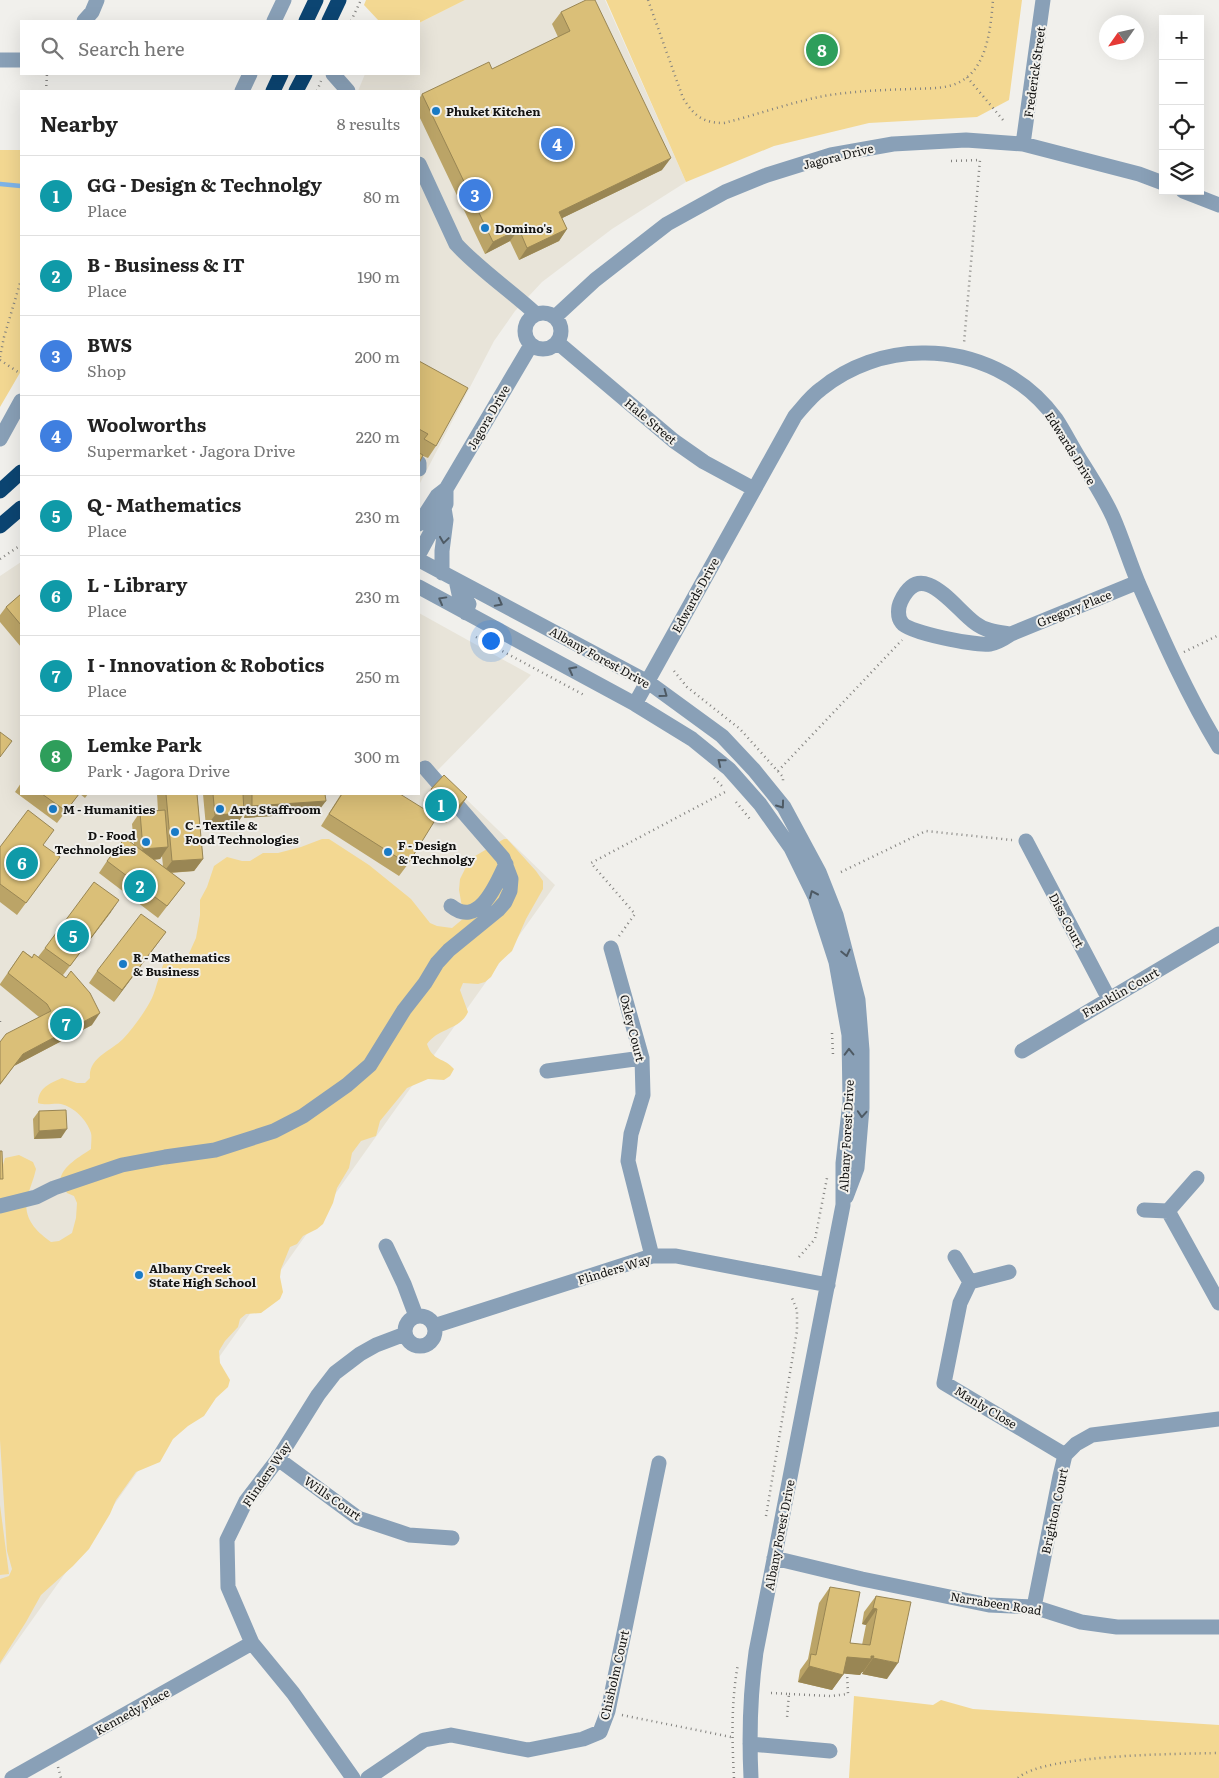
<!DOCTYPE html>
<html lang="en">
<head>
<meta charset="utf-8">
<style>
  body { margin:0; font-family:Literata,serif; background:#f6f6f6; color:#222 }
  .controls { position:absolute; right:15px; top:15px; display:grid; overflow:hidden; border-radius:0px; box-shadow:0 5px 20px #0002 }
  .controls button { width:45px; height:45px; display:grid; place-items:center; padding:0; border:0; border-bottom:1px solid #e0e0e0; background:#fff; color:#222; font:25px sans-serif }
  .compass { position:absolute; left:1099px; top:15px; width:45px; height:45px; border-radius:50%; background:#fff; box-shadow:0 5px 20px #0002; rotate:236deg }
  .you { position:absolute; left:490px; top:640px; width:18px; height:18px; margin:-12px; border:4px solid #fff; border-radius:50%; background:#1a73e8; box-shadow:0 0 0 8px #1a73e833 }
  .badge { display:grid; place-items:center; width:32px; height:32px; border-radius:50%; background:#1a73e8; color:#fff; font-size:16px; font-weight:700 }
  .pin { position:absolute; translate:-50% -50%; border:2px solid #fff; box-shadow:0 1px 5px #0006 }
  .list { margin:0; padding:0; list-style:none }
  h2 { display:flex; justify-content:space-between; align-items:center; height:65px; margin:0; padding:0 20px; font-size:21px }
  h2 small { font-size:16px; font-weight:400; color:#767676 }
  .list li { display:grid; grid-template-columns:32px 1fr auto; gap:15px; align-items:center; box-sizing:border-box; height:80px; padding:0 20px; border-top:1px solid #e0e0e0 }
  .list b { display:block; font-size:19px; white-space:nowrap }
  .list p { margin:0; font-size:16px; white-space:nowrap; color:#767676 }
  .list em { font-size:16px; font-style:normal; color:#767676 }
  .icon { flex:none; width:28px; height:28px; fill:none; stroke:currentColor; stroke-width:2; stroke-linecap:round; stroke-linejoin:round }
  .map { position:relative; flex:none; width:1219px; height:1778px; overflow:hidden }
  .search { position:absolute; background:#fff; box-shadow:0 5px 20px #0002; left:20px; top:20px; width:400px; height:55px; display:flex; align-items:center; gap:12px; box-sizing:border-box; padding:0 18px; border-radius:0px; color:#767676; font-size:19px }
  .panel { position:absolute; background:#fff; box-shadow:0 5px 20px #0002; left:20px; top:90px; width:400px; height:705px; border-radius:0px }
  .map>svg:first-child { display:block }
</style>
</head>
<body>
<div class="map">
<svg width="1219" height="1778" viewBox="0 0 1219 1778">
  <rect width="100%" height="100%" fill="#f1f0ec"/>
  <path fill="#e8e4d9" d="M465,0h140l81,182 -74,47 -70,53 -27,29 -21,30 -75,144v-394h-61l7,-17h54v-51z
    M21,562v232h398v-181l112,62 -94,96 118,114 -555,780v-1089z"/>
  <path fill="#f3d892" d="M366,0h99l-46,23v-2h-40l-15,-16z
    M606,0h416l-13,100 -32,17 -108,6 -95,23 -88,36z
    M0,150h21v221l-21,36z
    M322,839h7l40,26 42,34 19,24 7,3 15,2 12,-10 -5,-28 1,-11 10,-20 34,-20h3l29,32 7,10v8l-17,30 -14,32 -13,12 -8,14 -6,5 -7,2 -15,-1 -3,7 8,22c-8,18 -30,16 -41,32 6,18 17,13 27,25l-4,7 -6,4 -16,-1 -21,9 -27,33 -4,15 -15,5 -9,12 -3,15 -12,20 -4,15 -10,21 -6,5 -14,7 -6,8 -7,3 -9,22 -1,8 3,15 -3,7 -19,14 -15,1 -6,5 -2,8 -13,14 -6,10 1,12 10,17 -2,7 -12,11 -12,18 -16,10 -15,13 -13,23 -24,10 -20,28 -6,14 -21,35 -16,17 -32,29 -15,27 -26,41v-84l9,-3 3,-7 -5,-18 -7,-111v-265l5,-17 14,-3 14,7 3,7c-2,10 -7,20 -9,30 -4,20 10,33 24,43l8,-1 13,-8 4,-15 1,-15 -3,-7 -7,-3 -7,-13c3,-15 20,-23 31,-31 0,-5 1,-12 0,-16 -4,-13 -17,-26 -30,-29 -9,-1 -14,2 -23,-1 0,-15 12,-20 24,-25l15,5h8l5,-5c-2,-20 21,-27 33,-39 11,-12 22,-27 29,-41 5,-11 7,-25 13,-37l7,-3 7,2 8,-2 9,-20 4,-23v-15l7,-13 7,-21 13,-9 15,4h8l13,-8h15l23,-6z
    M0,1505l9,69 -9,1z
    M854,1696l79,9 8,-5 32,9 246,16v53h-370z"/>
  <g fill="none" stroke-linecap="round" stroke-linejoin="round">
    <path stroke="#7eb4e8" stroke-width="4.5" d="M0,184l21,2"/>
    <path stroke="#83827f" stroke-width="2.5" stroke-dasharray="1 4" stroke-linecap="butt" d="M648,0l35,98c11,18 20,25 41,25 32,-8 68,-21 100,-27 29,-5 58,-6 87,-7 20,-1 39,1 55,-11 22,-16 25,-54 27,-78
      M351,21l10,-21
      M967,77l36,43
      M46,91l1,-17
      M317,91l4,-10
      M951,161l29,-1 -16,183
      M0,357l4,-20 17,-57
      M0,360l21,14
      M0,559l21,-14
      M476,637l108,58
      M1184,652l35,-17
      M674,671l13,16 53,42 43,48v6
      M778,771l124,-131
      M714,778l9,9
      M736,802l14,17
      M841,872l85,-41 86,9
      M619,936l16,-22 -44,-51 136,-72
      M0,1021v2
      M832,1033l1,22
      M799,1257l16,-18 12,-61
      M766,1516l31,-185v-21l-5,-12
      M771,1693l18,1 -2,24
      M789,1694l42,2 17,-2 -1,-21
      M622,1715l109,22
      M58,1767l3,11
      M734,1778c-2,-38 -3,-76 4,-114
      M1018,1778c26,-24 162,-24 201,-25"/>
    <path stroke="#89a0b7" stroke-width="15" d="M84,21l8,-9 5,-12
      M274,21l10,-21
      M0,60h21
      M333,74l15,17
      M242,91l8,-17
      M1023,144l20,-144
      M419,164l37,80c24,26 54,46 80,70
      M1183,191l36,14
      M525 331a18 18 0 1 1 36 0a18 18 0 1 1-36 0Z
      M555,317l40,-37 72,-56 58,-32 42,-17 64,-20 62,-11 73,-4 57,4 116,30 24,9
      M557,342l117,99 30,21 50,27
      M0,439l21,-38
      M419,463v6
      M419,524l18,-28 9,-7 85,-144
      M419,554l27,-50v-15
      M419,560l229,122 74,54 32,34 30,37 35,65 17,43 22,85 4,50v58l-5,60 -11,29
      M442,573v-22l4,-31 -2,-12
      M456,580l3,14 6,5 4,5 -3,9
      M419,587l216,117 57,35 37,30 31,35 31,44 24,49 21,65 13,73 1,67 -7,61v42l-87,447c-6,42 -7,84 -5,126
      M1011,634c-13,-2 -26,-3 -36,-11 -21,-15 -53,-66 -74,-22 -3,6 -4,16 1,22 7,10 75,23 88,21 7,-1 15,-6 21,-10l127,-52
      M635,704l160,-288c8,-9 16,-20 26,-27 28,-23 65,-36 101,-36 52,-1 103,23 134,66 8,12 15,26 23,39 12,19 25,39 34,59 10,23 17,47 27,70 24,55 48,109 79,160
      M1026,841l83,158
      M451,906c28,23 46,-23 55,-42
      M611,948l31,110 1,37 -12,39 -3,27 24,95
      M1022,1051l197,-117
      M547,1071l95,-13
      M0,1206l36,-9 18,-9 68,-23 43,-8 50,-7 59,-19 29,-15 44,-31 23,-20 34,-55 21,-27 12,-20 12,-13 49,-40 7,-8 5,-11 1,-12 -8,-21 -78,-90
      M1144,1210l24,1 29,-33
      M1168,1211l51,92
      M386,1246l18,38 12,32
      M955,1257l15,25 39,-10
      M970,1282l-10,21 -16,80 121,72
      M405 1331a15 15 0 1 1 30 0a15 15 0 1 1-30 0Z
      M434,1326l218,-70h24l152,29
      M278,1459l80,59 51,17 43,3
      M774,1558l88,21 127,26 45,2 47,15 36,5h102
      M1034,1607l26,-131 5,-21 11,-11 16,-9 127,-16
      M750,1744l80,7
      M12,1778l240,-135
      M353,1778l-60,-85 -41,-50 -24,-56 -1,-47 19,-39 32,-42 40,-64 17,-22 25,-19 16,-9 29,-11
      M368,1778l56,-38 27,-5 77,15 55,-11 17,-7 8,-21 51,-248"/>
    <path stroke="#0c4572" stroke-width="15" d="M306,21l10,-21
      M329,21l10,-21
      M273,91l8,-17
      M296,91l9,-17
      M0,491l21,-19
      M0,526l21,-18"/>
  </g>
  <path fill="#bba467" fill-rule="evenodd" d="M561,12l101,158 -100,48 5,11 -8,12 -40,19 -9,-19 -25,13 -66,-138v-17l3,-5 70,-25 66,-32 -6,-13z
    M419,361l17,85 -8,12 -5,-2 -4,7z
    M21,594v53l-21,-25v-7l6,-8z
    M21,783v11h58l-22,29 -42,-31z
    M431,789l36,8 -8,12 -13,14 -23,-22z
    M80,794h8l-3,4z
    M157,794h40l6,65 -9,12 -23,2 14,10 -27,35 -59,-45 8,-12 27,-17 -2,-20 8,-12 18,-1zM162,856l1,10 -9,-6 6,-1z
    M203,794h122l-8,19 -73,5v-4l-8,11 -30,2z
    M341,794h59l8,70 -9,12 -78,-50z
    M43,845l8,24 -34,46 -17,-13v-55z
    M111,912l-48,63 29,50 -78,41 -14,19v-43l39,-25 -39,-32v-1l23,-33 9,6h6l7,-9z
    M166,932l-52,70 -25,-19 8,-12z
    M39,1111l22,27 -27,1 -1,-20z
    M830,1587l20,56 12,2 4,-20 -4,-1 2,-12 12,-16 11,83 -25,-5 1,-2h-1l-2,3 -16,-2 -12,17 -34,-8 2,-12 8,-11 11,-56z"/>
  <path fill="#998654" d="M671,158l-9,12 -112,54 9,-12z
    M519,229l-9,12 -25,13 8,-12z
    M567,229l-8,12 -40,19 8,-12z
    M467,797l-8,12 -13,14 8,-12z
    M326,801l-9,12 -73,5 8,-12z
    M244,813l-8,12 -30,2 9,-12z
    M168,847l-8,12 -25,2 8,-12z
    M203,859l-9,12 -31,2 9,-12z
    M119,900l-8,12 -50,66 9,-12z
    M166,932l-9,12 -43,58 8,-12z
    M100,1013l-8,12 -78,41 -14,19 23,-31z
    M67,1129l-6,9 -27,1 5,-8z
    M873,1608l4,1 -11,16 -4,-1z
    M871,1656h3l-11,16h-1l-2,3 -24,-2 11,-16z
    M873,1658l25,5 -11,16 -25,-5z
    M809,1666l34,9 -11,15 -34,-8z"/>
  <path fill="#dabf78" stroke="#998654" d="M586,0h9l76,158 -112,54 8,17 -40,19 -8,-19 -26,13 -71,-148 67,-32 3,7 78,-38 -9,-19z
    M419,361l49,27 -32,58 -12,-7 4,-5 -9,-5z
    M419,453l4,2 -4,8z
    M21,594v31l-15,-18z
    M0,732l12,9 -12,16z
    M444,775l23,22 -13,14 -23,-22z
    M42,794h37l-13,17z
    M166,794h31l6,65 -31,2z
    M213,794h30l1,19 -29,2z
    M252,794h73l1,7 -74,5z
    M342,794h58l37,23 -29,47 -79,-50z
    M28,810l26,20 -11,15 17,12 -34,46 -26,-19v-37z
    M165,810l3,37 -25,2 -3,-37z
    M125,838l60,45 -18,23 -60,-45z
    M94,882l25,18 -49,66 -25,-18z
    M141,914l25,18 -44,58 -25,-19z
    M23,951l9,7 2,-4 32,24 5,-7 19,22 10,20 -77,41 -23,30v-42l6,-8 45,-23 -4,-7 -39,-31z
    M66,1110l1,19 -28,2v-20z
    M0,1151h2l1,28h-3z
    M830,1587l30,5 -10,51 20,2 7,-36 -4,-1 3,-12 35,6 -13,61 -25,-5 1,-2h-3v3l-24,-2 -4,18 -34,-9 2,-12 5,1z"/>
  <defs><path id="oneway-chevron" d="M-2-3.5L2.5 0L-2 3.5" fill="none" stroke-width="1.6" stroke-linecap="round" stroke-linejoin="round" transform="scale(1.25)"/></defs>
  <g stroke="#4e5a64">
    <use href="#oneway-chevron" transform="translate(444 540) rotate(98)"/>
    <use href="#oneway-chevron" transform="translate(442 600) rotate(-151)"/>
    <use href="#oneway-chevron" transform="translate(499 603) rotate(28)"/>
    <use href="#oneway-chevron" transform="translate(572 670) rotate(-152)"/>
    <use href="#oneway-chevron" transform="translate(664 694) rotate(36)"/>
    <use href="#oneway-chevron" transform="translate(721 762) rotate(-141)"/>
    <use href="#oneway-chevron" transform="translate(781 805) rotate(54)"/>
    <use href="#oneway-chevron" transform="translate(813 894) rotate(-114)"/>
    <use href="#oneway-chevron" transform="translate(846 953) rotate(77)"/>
    <use href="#oneway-chevron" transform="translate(849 1052) rotate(-91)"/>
    <use href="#oneway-chevron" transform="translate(862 1114) rotate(94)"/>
  </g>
  <g fill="#197bc6" stroke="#f1f0ec" stroke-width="2">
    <circle cx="436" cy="111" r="5"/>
    <circle cx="485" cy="228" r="5"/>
    <circle cx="53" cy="809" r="5"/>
    <circle cx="220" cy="809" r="5"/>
    <circle cx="175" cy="832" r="5"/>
    <circle cx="146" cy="842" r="5"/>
    <circle cx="388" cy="852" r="5"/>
    <circle cx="123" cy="964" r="5"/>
    <circle cx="139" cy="1275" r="5"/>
  </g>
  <g text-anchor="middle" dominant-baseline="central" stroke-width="4" stroke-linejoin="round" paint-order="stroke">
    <g font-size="12" fill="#131312" stroke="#f1f0ec">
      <text transform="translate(1034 72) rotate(-82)">Frederick Street</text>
      <text transform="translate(838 156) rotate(-14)">Jagora Drive</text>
      <text transform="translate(488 417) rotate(-60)">Jagora Drive</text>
      <text transform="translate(651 421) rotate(40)">Hale Street</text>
      <text transform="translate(1071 448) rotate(58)">Edwards Drive</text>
      <text transform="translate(695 595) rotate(-61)">Edwards Drive</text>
      <text transform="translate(1074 608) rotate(-22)">Gregory Place</text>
      <text transform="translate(600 657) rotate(29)">Albany Forest Drive</text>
      <text transform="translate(1067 920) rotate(62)">Diss Court</text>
      <text transform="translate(1120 992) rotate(-30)">Franklin Court</text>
      <text transform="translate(633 1028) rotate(76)">Oxley Court</text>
      <text transform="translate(846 1136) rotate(-87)">Albany Forest Drive</text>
      <text transform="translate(614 1269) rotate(-17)">Flinders Way</text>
      <text transform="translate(986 1407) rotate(31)">Manly Close</text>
      <text transform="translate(266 1474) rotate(-56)">Flinders Way</text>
      <text transform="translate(333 1498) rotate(35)">Wills Court</text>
      <text transform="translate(1054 1511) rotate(-78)">Brighton Court</text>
      <text transform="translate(779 1535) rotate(-79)">Albany Forest Drive</text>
      <text transform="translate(996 1603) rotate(9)">Narrabeen Road</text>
      <text transform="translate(614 1675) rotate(-77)">Chisholm Court</text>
      <text transform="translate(132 1711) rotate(-29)">Kennedy Place</text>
    </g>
    <g font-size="12" font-weight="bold" fill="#131312" stroke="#f1f0ec" text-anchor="start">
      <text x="446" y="111">Phuket Kitchen</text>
      <text x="495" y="228">Domino's</text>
      <text x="63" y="809">M - Humanities</text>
      <text x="230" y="809">Arts Staffroom</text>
      <text x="185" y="825">C - Textile &amp;<tspan x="185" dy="14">Food Technologies</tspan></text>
      <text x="136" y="835" text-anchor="end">D - Food<tspan x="136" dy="14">Technologies</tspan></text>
      <text x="398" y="845">F - Design<tspan x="398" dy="14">&amp; Technolgy</tspan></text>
      <text x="133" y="957">R - Mathematics<tspan x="133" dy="14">&amp; Business</tspan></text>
      <text x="149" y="1268">Albany Creek<tspan x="149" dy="14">State High School</tspan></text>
    </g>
  </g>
</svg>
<div class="controls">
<button>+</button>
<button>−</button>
<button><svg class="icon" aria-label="locate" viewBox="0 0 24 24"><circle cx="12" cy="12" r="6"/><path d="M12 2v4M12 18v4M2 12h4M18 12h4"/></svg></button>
<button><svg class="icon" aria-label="layers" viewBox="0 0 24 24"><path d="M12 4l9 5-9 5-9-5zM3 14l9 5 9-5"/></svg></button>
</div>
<svg class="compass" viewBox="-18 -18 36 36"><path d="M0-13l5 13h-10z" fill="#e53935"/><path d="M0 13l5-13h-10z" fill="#767676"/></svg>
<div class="you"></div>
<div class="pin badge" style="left:441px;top:805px;background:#0f9aa8">1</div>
<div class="pin badge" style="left:140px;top:886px;background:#0f9aa8">2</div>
<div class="pin badge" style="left:475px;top:195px;background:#3f7fe0">3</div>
<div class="pin badge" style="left:557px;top:144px;background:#3f7fe0">4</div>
<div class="pin badge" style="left:73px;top:936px;background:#0f9aa8">5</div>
<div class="pin badge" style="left:22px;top:863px;background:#0f9aa8">6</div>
<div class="pin badge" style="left:66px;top:1024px;background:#0f9aa8">7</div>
<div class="pin badge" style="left:822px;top:50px;background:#2e9e5b">8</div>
<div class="search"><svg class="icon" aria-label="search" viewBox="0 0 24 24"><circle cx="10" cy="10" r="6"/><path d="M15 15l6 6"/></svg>Search here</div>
<section class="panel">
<h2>Nearby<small>8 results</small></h2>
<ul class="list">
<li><span class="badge" style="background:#0f9aa8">1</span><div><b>GG - Design &amp; Technolgy</b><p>Place</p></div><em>80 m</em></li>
<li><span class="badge" style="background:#0f9aa8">2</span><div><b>B - Business &amp; IT</b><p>Place</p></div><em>190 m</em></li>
<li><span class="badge" style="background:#3f7fe0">3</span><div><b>BWS</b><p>Shop</p></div><em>200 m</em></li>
<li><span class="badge" style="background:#3f7fe0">4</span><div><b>Woolworths</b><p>Supermarket · Jagora Drive</p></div><em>220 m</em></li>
<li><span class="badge" style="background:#0f9aa8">5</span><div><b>Q - Mathematics</b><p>Place</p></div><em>230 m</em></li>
<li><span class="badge" style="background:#0f9aa8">6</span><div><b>L - Library</b><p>Place</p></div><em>230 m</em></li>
<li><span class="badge" style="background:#0f9aa8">7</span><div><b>I - Innovation &amp; Robotics</b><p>Place</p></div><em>250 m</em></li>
<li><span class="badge" style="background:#2e9e5b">8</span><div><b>Lemke Park</b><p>Park · Jagora Drive</p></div><em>300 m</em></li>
</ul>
</section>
</div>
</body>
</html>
